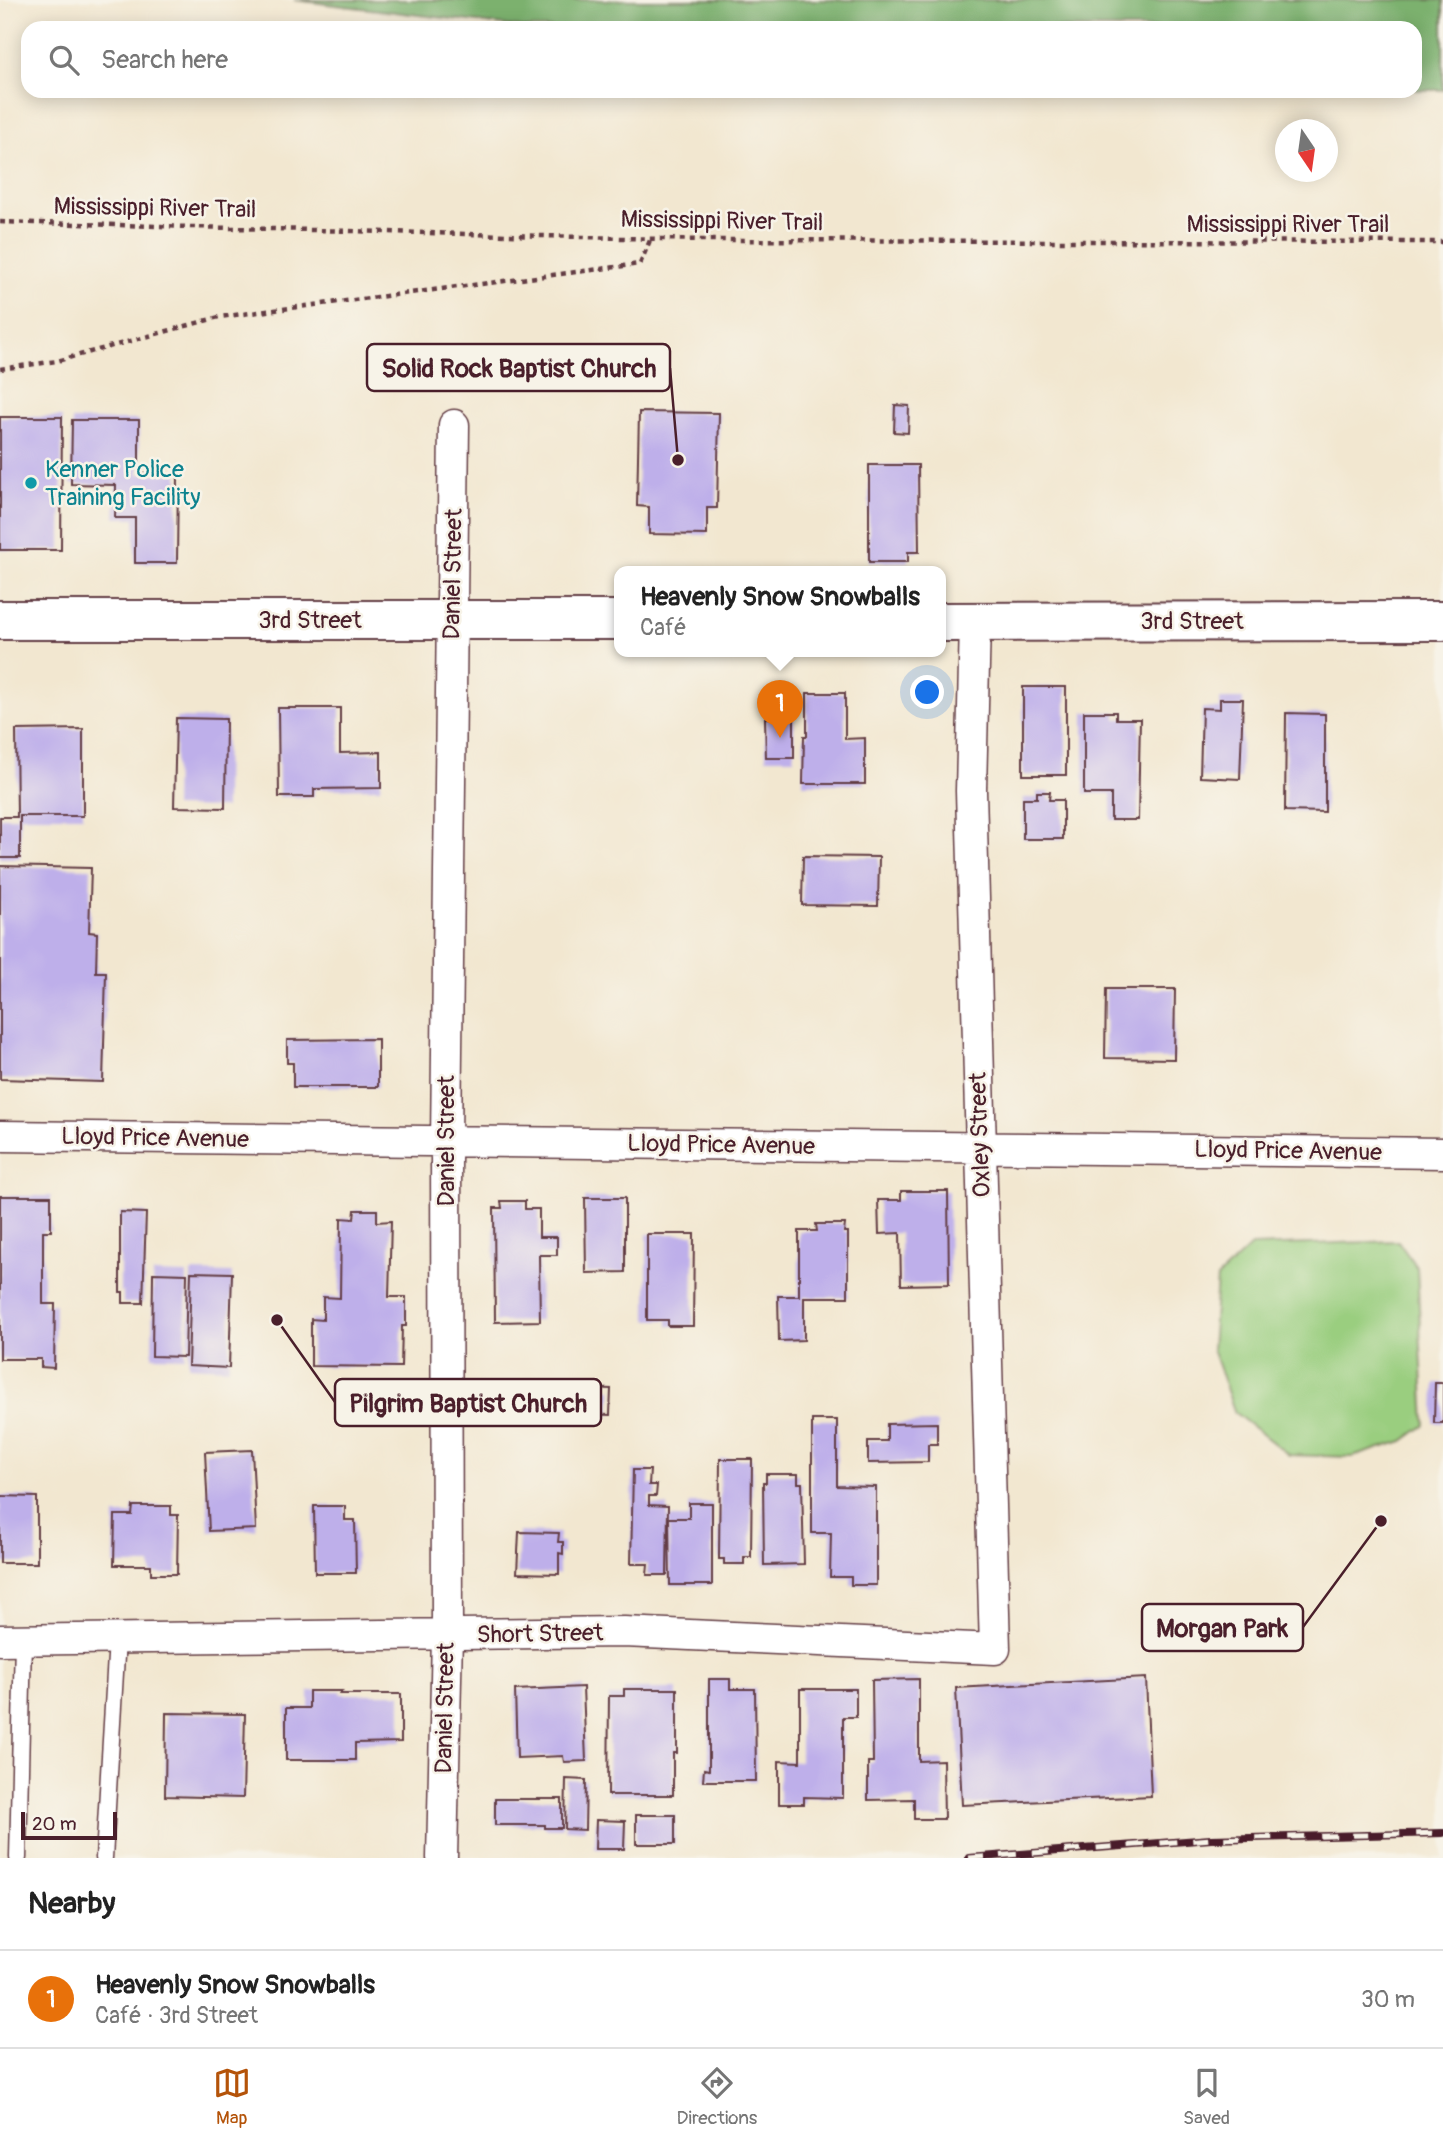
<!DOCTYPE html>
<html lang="en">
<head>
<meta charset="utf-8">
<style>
  body { margin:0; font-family:Pangolin,sans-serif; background:#f2f2f2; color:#222 }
  .compass { position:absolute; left:1275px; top:119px; width:63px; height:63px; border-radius:50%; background:#fff; box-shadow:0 4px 18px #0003; rotate:167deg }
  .scale { position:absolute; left:21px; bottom:18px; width:96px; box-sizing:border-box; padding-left:7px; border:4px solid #4a1f2b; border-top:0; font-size:19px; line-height:24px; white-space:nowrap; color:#4a1f2b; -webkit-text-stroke:5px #f7f3e8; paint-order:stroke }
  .you { position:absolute; left:928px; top:693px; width:24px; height:24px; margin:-18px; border:5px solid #fff; border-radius:50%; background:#1a73e8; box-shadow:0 0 0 10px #1a73e833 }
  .badge { display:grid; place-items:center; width:46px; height:46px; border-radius:50%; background:#b45309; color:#fff; font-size:23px; font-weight:700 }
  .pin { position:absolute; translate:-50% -58px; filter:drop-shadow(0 2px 4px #0008) }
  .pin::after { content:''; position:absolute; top:37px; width:24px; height:21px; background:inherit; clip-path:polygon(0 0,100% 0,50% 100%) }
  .popup { position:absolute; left:614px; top:566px; width:332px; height:91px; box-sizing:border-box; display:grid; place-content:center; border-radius:14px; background:#fff; filter:drop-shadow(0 2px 5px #0005); font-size:23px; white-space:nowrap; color:#767676 }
  .popup b { font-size:26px; color:#222 }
  .popup::after { content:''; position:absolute; left:50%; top:100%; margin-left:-14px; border:14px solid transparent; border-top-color:#fff }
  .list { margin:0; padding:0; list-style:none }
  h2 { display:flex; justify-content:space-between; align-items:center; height:91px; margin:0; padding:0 28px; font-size:30px }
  h2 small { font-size:23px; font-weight:400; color:#767676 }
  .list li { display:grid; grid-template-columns:46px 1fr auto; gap:21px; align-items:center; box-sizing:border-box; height:98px; padding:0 28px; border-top:2px solid #e0e0e0 }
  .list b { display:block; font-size:26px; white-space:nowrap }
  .list p { margin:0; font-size:23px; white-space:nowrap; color:#767676 }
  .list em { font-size:23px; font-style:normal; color:#767676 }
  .icon { flex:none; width:38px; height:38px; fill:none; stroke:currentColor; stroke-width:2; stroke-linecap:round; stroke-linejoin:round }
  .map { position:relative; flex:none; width:1443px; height:1858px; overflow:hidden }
  .search { position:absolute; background:#fff; box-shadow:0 4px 18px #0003; left:21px; right:21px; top:21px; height:77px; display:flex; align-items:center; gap:18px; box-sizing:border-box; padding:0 24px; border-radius:21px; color:#767676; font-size:26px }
  .sheet { height:189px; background:#fff }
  nav { display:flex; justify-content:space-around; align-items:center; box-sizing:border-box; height:98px; border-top:2px solid #e0e0e0; background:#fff; font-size:19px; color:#767676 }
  nav a { display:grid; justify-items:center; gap:4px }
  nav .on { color:#b45309 }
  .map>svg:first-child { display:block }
</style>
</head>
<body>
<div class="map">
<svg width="1443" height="1858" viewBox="0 0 1443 1858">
  <rect width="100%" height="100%" fill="#f7f3e8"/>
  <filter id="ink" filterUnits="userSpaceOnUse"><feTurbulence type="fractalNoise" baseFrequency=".0143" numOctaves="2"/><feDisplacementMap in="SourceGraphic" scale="14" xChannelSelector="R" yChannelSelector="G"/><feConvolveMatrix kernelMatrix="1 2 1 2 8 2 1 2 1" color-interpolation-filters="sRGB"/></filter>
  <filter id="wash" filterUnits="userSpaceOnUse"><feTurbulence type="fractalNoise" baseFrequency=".00686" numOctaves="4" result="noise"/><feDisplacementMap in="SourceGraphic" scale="28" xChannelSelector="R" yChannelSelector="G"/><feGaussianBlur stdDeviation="1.57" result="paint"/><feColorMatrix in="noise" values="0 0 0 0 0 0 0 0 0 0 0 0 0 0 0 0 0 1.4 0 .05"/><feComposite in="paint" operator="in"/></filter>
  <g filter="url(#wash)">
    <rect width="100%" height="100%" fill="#f2e7d0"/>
    <path fill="#9ace7f" stroke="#727655" stroke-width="2" d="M1398,1241l19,27 8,157 -22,16 -51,16 -63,-2 -54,-42 -23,-64 5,-71 34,-32z"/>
    <path fill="#7bb16e" stroke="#62684c" stroke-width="2" d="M294,0h1149v90h-28v-62h-888z"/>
    <g id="blocks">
      <path fill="#beafea" d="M895,405l14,1 -1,27 -14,-1z
        M639,412l80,1 -2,95h-10v27l-58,-1v-27l-12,-1z
        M0,417h62l-1,133h-61z
        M72,420h67v54h39l-1,89h-42v-45h-20l1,-33 -45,-1z
        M869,465h49l1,87h-11v10h-39z
        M1023,687h43v88h-43z
        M807,693h38v46l20,-1v46h-62l1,-48h3z
        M1220,699h23l-3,80 -40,-2 2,-69 18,1z
        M278,708h62v45l41,-1v36l-67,1v8h-35z
        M1084,712h32v7h24l-2,101h-27v-26h-27z
        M1286,713l39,1v98l-40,-1z
        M778,714h7v4h9v40h-28l-1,-40h12z
        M176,718l50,1 -1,89 -51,-1z
        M83,729v87h-63v42h-20v-41h17l-1,-87z
        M1037,792h13l-1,8h14v39h-40v-41h14z
        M803,856l76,1 -1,49 -76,-1z
        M0,866l91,2 -2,64 8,1 -1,39h10l-3,110 -103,-3z
        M1106,989h69l-1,70 -69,-1z
        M378,1039v48h-85v-24h-6v-23z
        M901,1191h47l1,93 -48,1 -1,-52 -21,1 -1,-34h23z
        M0,1196h51v35h-8v73h12l-1,64 -13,-1v-8h-41z
        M585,1198h40v74l-39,1z
        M501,1201h24v8h14v28h18v18h-18l1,66 -45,1 -1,-114h8z
        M355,1210h22v12l14,-1 -2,76h17v29h-4l-1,41 -90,-1v-47l12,1v-23l17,1 1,-80 13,1z
        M120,1212l26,1 -3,90h-20v-11h-3z
        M816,1224h29l-1,8h4v65h-44v43l-25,1 -1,-45h21v-65h18z
        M647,1234h47l-1,92h-25v-6h-21z
        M191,1272l41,1 -3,95 -41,-2z
        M153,1273l34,1 -2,83 -33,-1z
        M1435,1383h8v40h-9z
        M504,1385l107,4 -1,26 -107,-4z
        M812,1420h25v66l39,1v98h-25v-8h-21l1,-44h-19z
        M937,1423v21h-9v18l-60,1v-22h19v-17z
        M252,1450l4,79 -47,2 -4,-79z
        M720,1459h32l-1,98h-7v7h-20v-5h-5z
        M633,1470h17l-1,15h8l-1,11h-7v9l19,1 -1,69h-20l1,-11h-17z
        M766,1474h32v9h4l2,81 -40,1 -1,-82h3z
        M0,1496l37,1v66h-37z
        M689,1503h23v82h-42l-1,-67h20z
        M133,1506h38v9h7l-1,59h-26v-9h-37l1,-50h17z
        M314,1506h31v14h10l1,53h-41z
        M519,1532l40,1 -1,9h5v12l-4,-1v21l-42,-1z
        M1146,1678l5,118 -189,9 -6,-117z
        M709,1679h21v10h25l1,92h-53l1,-12 5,1z
        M919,1679v82l24,-1 1,59h-30v-20l-46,1v-38h5l-1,-82z
        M583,1687l3,74 -22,1 -1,-6 -46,2 -2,-68z
        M624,1689h53v64h-4v42h-65l1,-99h15z
        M800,1689h56v28h-13v81l-39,-1v7h-25v-43l21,1z
        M309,1691h33l-2,3h61v48l-46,1v17h-69v-52h23z
        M166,1713l79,1 -2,84 -78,-2z
        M566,1779l20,1 -1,50 -20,-1z
        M495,1799h67v29h-17v-3h-50z
        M636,1815h39v29h-39z
        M596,1820l29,1 -1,28h-29z"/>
    </g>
  </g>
  <g filter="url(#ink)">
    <use href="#blocks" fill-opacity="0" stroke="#633d44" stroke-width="2"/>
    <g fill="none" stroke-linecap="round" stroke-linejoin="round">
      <defs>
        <path id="lane" d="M18,1858l5,-218
          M104,1858l13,-219"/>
        <path id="street" d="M0,1136l1443,17
          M0,1640l624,-8 371,17 -24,-858 4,-169
          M442,1858l5,-223 -1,-494 8,-716"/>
        <path id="secondary" d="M0,620h619
          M941,622l502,-1"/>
      </defs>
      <use href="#lane" stroke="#633d44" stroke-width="19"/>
      <use href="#street" stroke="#633d44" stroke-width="33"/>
      <use href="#secondary" stroke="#633d44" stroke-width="42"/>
      <path stroke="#633d44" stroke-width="4.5" stroke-dasharray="5 5" stroke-linecap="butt" d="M0,222l700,18 743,2
        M0,369l57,-8 162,-44 421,-53 11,-26"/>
      <use href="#lane" stroke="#fff" stroke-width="16"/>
      <use href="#street" stroke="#fff" stroke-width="30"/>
      <use href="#secondary" stroke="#fff" stroke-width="38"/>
      <defs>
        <path id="rail" d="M969,1858l242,-19 232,-6"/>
      </defs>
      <use href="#rail" stroke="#4a1f2b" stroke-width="8"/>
      <use href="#rail" stroke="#f7f3e8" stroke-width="5" stroke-dasharray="16" stroke-linecap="butt"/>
    </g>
  </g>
  <circle fill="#0f9aa8" stroke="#f7f3e8" stroke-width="2.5" cx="31" cy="483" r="7"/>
  <g text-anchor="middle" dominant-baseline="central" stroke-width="5" stroke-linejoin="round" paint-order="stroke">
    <g font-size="24" fill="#4a1f2b" stroke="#f7f3e8">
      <text transform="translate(155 208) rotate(1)">Mississippi River Trail</text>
      <text transform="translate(722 221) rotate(1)">Mississippi River Trail</text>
      <text x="1288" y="224">Mississippi River Trail</text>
      <text transform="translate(453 574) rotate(-89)">Daniel Street</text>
      <text x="310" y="620">3rd Street</text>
      <text x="1192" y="621">3rd Street</text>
      <text transform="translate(980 1135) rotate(-92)">Oxley Street</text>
      <text transform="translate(155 1138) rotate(1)">Lloyd Price Avenue</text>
      <text transform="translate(446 1141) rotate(-90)">Daniel Street</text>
      <text transform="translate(721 1145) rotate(1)">Lloyd Price Avenue</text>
      <text transform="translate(1288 1151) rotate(1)">Lloyd Price Avenue</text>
      <text transform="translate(540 1634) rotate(-1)">Short Street</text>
      <text transform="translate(445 1708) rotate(-89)">Daniel Street</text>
    </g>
    <g font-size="24" fill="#0d838f" stroke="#f7f3e8" text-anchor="start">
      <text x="45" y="469">Kenner Police<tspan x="45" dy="28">Training Facility</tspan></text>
    </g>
  </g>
  <path fill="none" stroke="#4a1f2b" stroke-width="2.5" d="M678 460L670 368M277 1320L335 1402M1381 1521L1303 1627"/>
  <g fill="#4a1f2b" stroke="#f7f3e8" stroke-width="2.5">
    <circle cx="678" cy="460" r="7"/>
    <circle cx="277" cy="1320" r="7"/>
    <circle cx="1381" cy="1521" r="7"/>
  </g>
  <g fill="#f7f3e8" stroke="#4a1f2b" stroke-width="2.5">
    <rect x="367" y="344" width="303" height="47" rx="7"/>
    <rect x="335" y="1379" width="266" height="47" rx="7"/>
    <rect x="1142" y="1604" width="161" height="47" rx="7"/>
  </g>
  <g font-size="26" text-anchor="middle" font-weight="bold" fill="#4a1f2b">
    <text x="519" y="377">Solid Rock Baptist Church</text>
    <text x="468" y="1412">Pilgrim Baptist Church</text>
    <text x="1222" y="1637">Morgan Park</text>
  </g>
</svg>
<svg class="compass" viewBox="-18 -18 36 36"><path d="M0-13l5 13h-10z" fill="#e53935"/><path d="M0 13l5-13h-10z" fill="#767676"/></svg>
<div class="scale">20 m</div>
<div class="you"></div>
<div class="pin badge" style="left:780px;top:738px;background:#e8710a">1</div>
<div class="popup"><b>Heavenly Snow Snowballs</b>Café</div>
<div class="search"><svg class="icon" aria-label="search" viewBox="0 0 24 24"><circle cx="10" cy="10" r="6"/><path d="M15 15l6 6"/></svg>Search here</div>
</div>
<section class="sheet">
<h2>Nearby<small></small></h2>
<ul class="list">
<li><span class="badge" style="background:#e8710a">1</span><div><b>Heavenly Snow Snowballs</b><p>Café · 3rd Street</p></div><em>30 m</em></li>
</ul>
</section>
<nav>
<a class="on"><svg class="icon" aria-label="map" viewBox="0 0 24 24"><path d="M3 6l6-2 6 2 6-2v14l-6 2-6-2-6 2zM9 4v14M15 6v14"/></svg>Map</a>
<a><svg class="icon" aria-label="directions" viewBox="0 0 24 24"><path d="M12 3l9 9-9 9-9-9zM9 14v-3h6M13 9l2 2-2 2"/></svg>Directions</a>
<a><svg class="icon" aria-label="saved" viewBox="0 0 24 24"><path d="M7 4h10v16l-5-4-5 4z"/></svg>Saved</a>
</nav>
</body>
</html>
